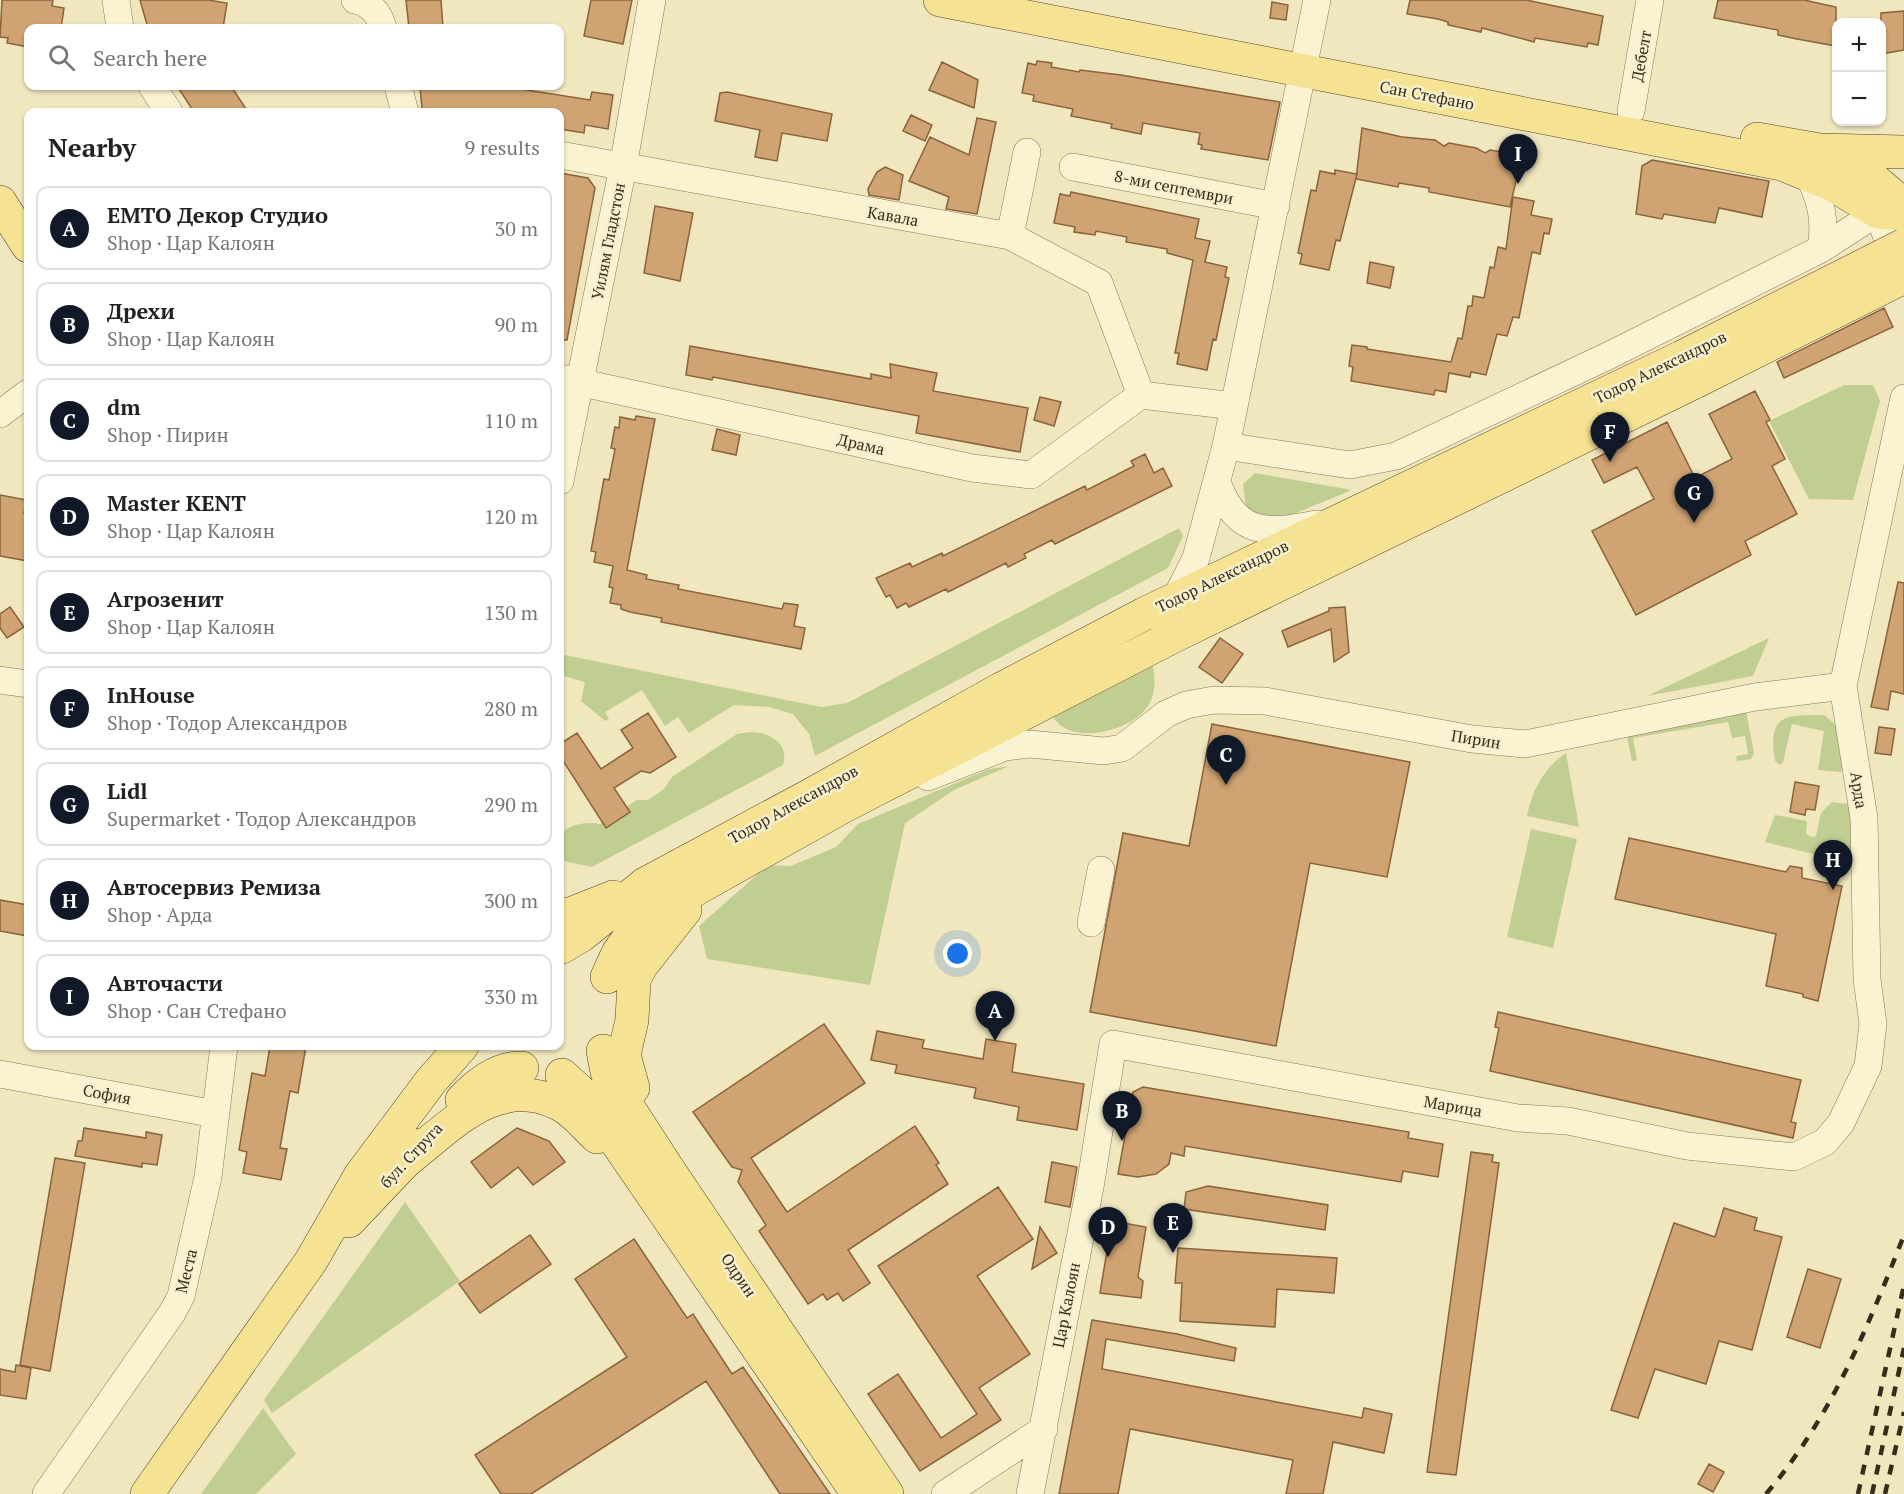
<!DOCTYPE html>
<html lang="en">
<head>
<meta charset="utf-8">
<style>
  body { margin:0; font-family:"PT Serif",serif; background:#f6f6f6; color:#222 }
  .controls { position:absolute; right:18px; top:18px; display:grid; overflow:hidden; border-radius:12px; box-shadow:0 2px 4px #0004 }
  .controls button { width:54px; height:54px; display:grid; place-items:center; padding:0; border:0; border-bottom:2px solid #e0e0e0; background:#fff; color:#222; font:30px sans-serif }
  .you { position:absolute; left:958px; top:954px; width:21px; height:21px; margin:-15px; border:4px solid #fff; border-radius:50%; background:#1a73e8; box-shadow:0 0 0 9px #1a73e833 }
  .badge { display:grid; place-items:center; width:39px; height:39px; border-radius:50%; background:#111827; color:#fff; font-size:20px; font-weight:700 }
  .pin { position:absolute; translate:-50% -50px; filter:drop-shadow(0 2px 3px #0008) }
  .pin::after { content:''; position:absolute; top:32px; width:21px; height:18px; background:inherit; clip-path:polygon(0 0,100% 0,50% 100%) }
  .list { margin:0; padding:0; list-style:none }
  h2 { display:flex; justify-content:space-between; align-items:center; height:78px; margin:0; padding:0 24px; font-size:26px }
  h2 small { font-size:20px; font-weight:400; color:#767676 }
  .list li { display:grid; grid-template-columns:39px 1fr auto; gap:18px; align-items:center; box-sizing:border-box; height:84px; margin:0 12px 12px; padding:0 12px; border:2px solid #e0e0e0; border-radius:12px }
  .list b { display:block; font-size:22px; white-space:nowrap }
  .list p { margin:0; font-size:20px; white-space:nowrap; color:#767676 }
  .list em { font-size:20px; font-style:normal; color:#767676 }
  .icon { flex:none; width:33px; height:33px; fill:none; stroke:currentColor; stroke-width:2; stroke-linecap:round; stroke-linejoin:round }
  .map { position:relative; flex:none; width:1904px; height:1494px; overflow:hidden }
  .search { position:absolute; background:#fff; box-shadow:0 2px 4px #0004; left:24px; top:24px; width:540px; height:66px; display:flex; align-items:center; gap:15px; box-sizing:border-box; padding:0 21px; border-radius:12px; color:#767676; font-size:22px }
  .panel { position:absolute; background:#fff; box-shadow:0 2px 4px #0004; left:24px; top:108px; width:540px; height:942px; border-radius:12px }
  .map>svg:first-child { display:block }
</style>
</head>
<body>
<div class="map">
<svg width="1904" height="1494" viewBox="0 0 1904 1494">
  <rect width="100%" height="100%" fill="#f0e7be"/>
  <path fill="#c0ce92" d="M1844,385h29l7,16 -27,99 -44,-1 -40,-78z
    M1255,473l97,17 -78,32 -28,-13 -3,-25z
    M1179,528l4,8 -15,32 -353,188 -6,-22 -16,-20 -24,-7 -35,-2 -45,28 -11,-16 -13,9 -23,-36 -37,22 4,7 -4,2 -24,-20 4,-19 -25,-7v-21l236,48 26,5 25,-4z
    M1769,638l-16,38 -106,20z
    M1152,660c3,16 5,31 -4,46 -17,27 -87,43 -97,4z
    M1746,711l8,42 -3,6 -14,2 -1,-5 12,-2 -3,-18 -13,2 -4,-16 -95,16 4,22 -5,1 -6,-30z
    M1824,715l13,11 8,42 -5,4 -22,-2 6,-39 -32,-7 -9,38 -3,3 -5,-4c-7,-46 7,-46 49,-46z
    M750,732c19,0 40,11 33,33l-191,102 -32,-7v-27c13,-9 24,-12 40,-9l37,-24h11l16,-11 8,-12 65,-43z
    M1566,753l13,74 -52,-11c5,-26 17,-48 39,-63z
    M1009,766l-55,24 -49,33 -35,162 -163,-26 -8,-33 69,-61 23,1 45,-19 22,-23 131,-55z
    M1832,802l16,2 2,4 4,56 -89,-22 10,-27 32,6 -1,12 5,4 5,-1 5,-23z
    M1531,829l46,10 -24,109 -46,-11z
    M405,1202l55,79 -188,132 -8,-13z
    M263,1408l33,46 -40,40h-55z"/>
  <path fill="#d0a472" stroke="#89633b" stroke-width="1.5" d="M2,0h51l-1,6 12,2 -3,20h-33v19l-21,-4 1,-5 -8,-1z
    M140,0h68l19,3 -4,25h-75z
    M406,0h35l2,28h-34z
    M591,0h41l-9,44 -39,-8z
    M1410,0h116l77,16 -5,29 -10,-2 -1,4 -52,-9 -1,4 -52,-14 -1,4 -33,-7v-3l-10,-3 -31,-5z
    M1718,0h86l32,7v39l-39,-7 -19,-4v-5l-64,-12z
    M1272,2l16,3 -2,15 -16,-2z
    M1904,11v39l-23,4v-41z
    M1037,61l15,2 -1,4 28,5 1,-2 41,5 159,27 -12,58 -67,-11 1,-4 -4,-1 2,-11 -57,-10 -2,11 -30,-6 1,-4 -41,-8 2,-7 -40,-8 1,-6 -12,-2 6,-30 8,2z
    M942,62l36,18 -4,28 -45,-18z
    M177,86h54l17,26h-54z
    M420,86h81l89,14 2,-8 21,3 -5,34 -23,-4 -1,8 -24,-4v-17h-133l-5,-3z
    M727,92l105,22 -5,27 -45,-8 -5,28 -22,-4 5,-27 -45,-9 5,-28z
    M911,115l21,10 -7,16 -22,-10z
    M977,118l19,4 -19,92 -31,-5 3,-12 -40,-16 21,-44 39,18z
    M1362,128l40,9 33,3 9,6 5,-3 27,5 9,5 5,-3 32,5 -12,52 -81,-15v-4l-30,-5 -1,4 -42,-8z
    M1652,160l117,21 -7,36 -43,-9 -4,15 -51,-9 -2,5 -26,-5 6,-48z
    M885,167l18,8 -4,25 -30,-5 -1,-6 9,-17z
    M1335,170l22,4 -17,67 -4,-1 -7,30 -29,-6 2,-10 -4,-1 13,-63 5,1 4,-20 15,3z
    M560,173l28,5 7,10 -28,152h-7z
    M1071,192l128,27 -4,19 15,3 -5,21 22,5 -2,10 4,1 -13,62 -3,-1 -6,31 -30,-6 2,-11h-4l18,-93 -26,-7v-4l-41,-7 1,-5 -31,-6 -1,4 -21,-3 1,-5 -21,-4 6,-29 10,2z
    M1513,197l21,4 -3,14 21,4 -3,15 -5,-1 -4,21 -8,-2 -13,66 -6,-1 -6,19 -10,-2 -11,41 -15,-3 -1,5 -21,-4 -3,19 -11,-2 -1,5 -83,-14 2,-14 -4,-1 3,-21 15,2v2l84,13 7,-24 4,1 6,-33h4l1,-10 11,2 6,-31 4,1 4,-21 8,2z
    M655,206l38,7 -13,68 -36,-8z
    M1370,262l24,5 -4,21 -23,-5z
    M1884,308l9,19 -109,51 -7,-16z
    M690,346l181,33v-5l20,4 -1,-14 47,9 -4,18 95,17 -8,44 -104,-19 3,-17 -206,-39 -1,3 -26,-5z
    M1755,391l15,29 -4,2 19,37 -13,7 25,48 -52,27 6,14 -115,60 -44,-84 62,-32 -17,-32 -33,16 -12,-23 75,-38 28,56 37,-19 -23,-45z
    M1040,397l21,5 -7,24 -20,-6z
    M636,416l19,3 -28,151 20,5 -1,4 33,6 -1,4 104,20 2,-6 14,2 -4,21 11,2 -4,21 -140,-27 1,-4 -32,-6 -9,-3v-4l-11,-2 3,-15 -4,-1 4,-21 -19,-4 2,-10 -5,-1 13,-72 5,1 6,-31 -4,-1 4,-21 4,1 1,-11 15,3z
    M717,429l23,6 -4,20 -24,-5z
    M1145,454l9,19 9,-5 9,18 -117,58 -3,-4 -28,14 2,4 -18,9 -2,-4 -58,29 -2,-3 -37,18 -3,-4 -9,5 -7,-13 -4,2 -10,-19 34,-15 2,4 30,-14 1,3 142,-70 2,4 47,-24 -3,-5z
    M0,495l27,5 -3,13 4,1v47l-28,-5z
    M1898,582l6,1v111l-13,-3 -3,19 -17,-3z
    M10,607l14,20 -17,11 -7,-10v-14z
    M1345,607l4,45 -15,10 -3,-33 -43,18 -6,-16 47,-20v-3z
    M1220,638l23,16 -21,29 -23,-16z
    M648,713l28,44 -26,16 -9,-2 -27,17 16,24 -24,16 -46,-72v-12l17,-11 24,36 32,-21 -12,-18z
    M1212,724l198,38 -23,115 -77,-14 -34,183 -186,-34 33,-179 66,13z
    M1879,727l16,2 -4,26 -16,-2z
    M1795,782l24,4 -4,24 -9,-1 -1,6 -15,-3z
    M1629,838l157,34 4,-6 12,2v10l40,8 -24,115 -15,-4v-3l-37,-8 10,-52 -161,-35z
    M0,900l28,5v31l-28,-5z
    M1498,1012l303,68 -10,42 5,1 -3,15 -303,-67 9,-43 -4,-1z
    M824,1024l41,59 -114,75 36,54 128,-86 24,37 -3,2 12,19 -100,66 22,33 -27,18 -5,-8 -11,7 -4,-6 -15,10 -49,-73 7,-6 -28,-43 4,-12 -10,-3 -39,-55z
    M877,1031l47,9 -2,8 61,11 3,-20 30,5 -4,28 72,12 -7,46 -60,-10 2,-13 -45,-9 2,-10 -81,-15 2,-8 -26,-5z
    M270,1046h36l-8,47 -8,-2 -10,57 7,1 -6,31 -38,-7 4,-21 -8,-2 13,-77 13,3z
    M1143,1087l266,45 -1,6 35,6 -5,33 -35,-6 -2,11 -216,-36 -1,10 -13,-3 -2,11 -13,10 -18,3 -20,-3 15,-82z
    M84,1128l62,10v-6l16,3 -5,30 -15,-2v4l-67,-11 3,-15h4z
    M517,1128l32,13 16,21 -32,23 -15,-18 -27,21 -20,-26z
    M1471,1152l22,3 -1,7 7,1 -43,312 -29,-3z
    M55,1158l30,5 -35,208 -30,-6z
    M1052,1162l25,5 -7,40 -25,-5z
    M1208,1186l120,19 -3,25 -141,-21 2,-17z
    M998,1187l35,52 -56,37 53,78 -51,34 22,32 -81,51 -52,-77 30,-20 43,64 36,-24 -99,-148z
    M1724,1208l33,10 -3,12 28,7 -30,113 -33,-9 -13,43 -51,-15 -17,49 -27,-8 63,-187 41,14z
    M1112,1221l34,6 -8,50 5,4 -2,17 -41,-5z
    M1040,1227l17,26 -25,16z
    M530,1235l21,29 -71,49 -21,-29z
    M634,1239l53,79 6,-4 39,60 11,-7 87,127h-50l-74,-113 -175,113h-30l-26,-39 152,-98 -52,-78z
    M1178,1248l159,10 -3,35 -57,-4 -2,38 -95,-6 2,-38h-7z
    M1808,1269l33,10 -21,69 -33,-11z
    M1092,1320l85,14 59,14 -2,13 -128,-22 -4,30 260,49 2,-10 28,6 -8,39 -51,-11 -10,52h-37l7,-34 -163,-31 -12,65h-59z
    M16,1365l15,3 -5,31 -26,-4v-26l15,3z
    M1709,1464l15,8 -11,20 -15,-8z"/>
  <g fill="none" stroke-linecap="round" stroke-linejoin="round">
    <defs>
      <path id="minor" d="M116,0l4,28
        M355,0c15,3 24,13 28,28
        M152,86l17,26
        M398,86l7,26
        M1631,111l19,-111
        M560,155l450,81 89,47 42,112
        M1073,167l203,39
        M1808,174c13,26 18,46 13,75
        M1010,236l17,-84
        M560,378l412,90 59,7 110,-80
        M1141,395l93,11
        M0,414l28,-21
        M1226,446l124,19 46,-9 216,-102 209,-105 57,-37 20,57
        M560,481l63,-314 29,-167
        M1217,482c19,54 50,52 99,42
        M1176,598l20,-40 30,-112 91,-446
        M0,680l28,4
        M928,777l77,-30 24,-3 75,7 18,-3 44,-34 20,-9 28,-5 51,1 207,38 53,5 230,-47 88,-11
        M1091,923l10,-53
        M0,1074l215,40
        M46,1494l126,-181 9,-17 27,-119 16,-131
        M945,1494l99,-65
        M1030,1494l60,-307 23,-143 405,74 50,3 119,25 107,11 31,-15 16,-19 27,-57 5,-42 -6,-45 -3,-161 -21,-132 61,-288"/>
      <path id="major" d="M940,0l842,164 51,21 45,27 26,2
        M1757,139l63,11 84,2
        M1832,156l34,17 38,32
        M0,202l28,44
        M560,914h10l43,-17
        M562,947l20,-12 63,-51 162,-87 194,-108 143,-75 538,-257
        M607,977l11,-24 10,-14 52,-41 164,-92 330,-170 521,-254
        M603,1051l4,21 6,12 55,85 219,325
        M562,1075l22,20 274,399
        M633,1088l-9,-33 8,-35 2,-40 7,-14 44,-56
        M462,1100c16,-17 36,-33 60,-32
        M406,1161c45,-35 91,-88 153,-57 15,7 26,22 38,33
        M349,1221l72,-76
        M147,1494l164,-233 49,-85 71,-95 31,-35"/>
    </defs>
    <use href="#minor" stroke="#897756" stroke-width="28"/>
    <use href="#major" stroke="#56442b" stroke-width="34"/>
    <use href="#minor" stroke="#faf3d1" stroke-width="27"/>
    <use href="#major" stroke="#f5e393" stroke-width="33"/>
    <path stroke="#372c1b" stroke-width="4.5" stroke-dasharray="10 10" stroke-linecap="butt" d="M1766,1494c65,-76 102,-167 138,-259
      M1858,1494l46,-209
      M1872,1494l32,-146
      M1885,1494l19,-82"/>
    <defs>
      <path id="major-bridge" d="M1682,357l222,-112
        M1695,382l209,-105"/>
    </defs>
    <use href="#major-bridge" stroke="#56442b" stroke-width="34" stroke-linecap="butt"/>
    <use href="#major-bridge" stroke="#f5e393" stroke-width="33"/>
  </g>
  <g text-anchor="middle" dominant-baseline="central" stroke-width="5" stroke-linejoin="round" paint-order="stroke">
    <g font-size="16" fill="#372c1b" stroke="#f7f0ce">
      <text transform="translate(1641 56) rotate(-80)">Дебелт</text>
      <text transform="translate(1427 95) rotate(11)">Сан Стефано</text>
      <text transform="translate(1174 187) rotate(11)">8-ми септември</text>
      <text transform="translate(893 216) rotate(10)">Кавала</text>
      <text transform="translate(608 241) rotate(-79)">Уилям Гладстон</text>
      <text transform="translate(1660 367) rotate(-26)">Тодор Александров</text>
      <text transform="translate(861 444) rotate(13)">Драма</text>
      <text transform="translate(1222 576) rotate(-26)">Тодор Александров</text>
      <text transform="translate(1476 739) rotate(9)">Пирин</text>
      <text transform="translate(1859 790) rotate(81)">Арда</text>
      <text transform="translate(793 804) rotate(-29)">Тодор Александров</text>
      <text transform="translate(107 1094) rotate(11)">София</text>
      <text transform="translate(1453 1106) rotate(10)">Марица</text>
      <text transform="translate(411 1155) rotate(-47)">бул. Струга</text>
      <text transform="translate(186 1271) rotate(-76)">Места</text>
      <text transform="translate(739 1275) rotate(56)">Одрин</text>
      <text transform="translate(1066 1305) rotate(-79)">Цар Калоян</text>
    </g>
  </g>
</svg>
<div class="controls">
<button>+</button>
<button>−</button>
</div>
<div class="you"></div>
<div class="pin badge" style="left:995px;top:1041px">A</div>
<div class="pin badge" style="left:1122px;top:1141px">B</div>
<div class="pin badge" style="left:1226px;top:785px">C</div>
<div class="pin badge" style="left:1108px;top:1257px">D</div>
<div class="pin badge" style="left:1173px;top:1253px">E</div>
<div class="pin badge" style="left:1610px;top:462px">F</div>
<div class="pin badge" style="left:1694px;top:523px">G</div>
<div class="pin badge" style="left:1833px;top:890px">H</div>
<div class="pin badge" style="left:1518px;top:184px">I</div>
<div class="search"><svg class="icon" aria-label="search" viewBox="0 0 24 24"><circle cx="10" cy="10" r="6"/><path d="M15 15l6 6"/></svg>Search here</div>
<section class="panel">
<h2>Nearby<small>9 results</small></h2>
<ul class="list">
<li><span class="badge">A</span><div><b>ЕМТО Декор Студио</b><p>Shop · Цар Калоян</p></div><em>30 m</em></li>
<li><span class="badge">B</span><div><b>Дрехи</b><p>Shop · Цар Калоян</p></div><em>90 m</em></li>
<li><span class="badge">C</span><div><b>dm</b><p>Shop · Пирин</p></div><em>110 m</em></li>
<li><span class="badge">D</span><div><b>Master KENT</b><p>Shop · Цар Калоян</p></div><em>120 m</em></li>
<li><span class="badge">E</span><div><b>Агрозенит</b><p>Shop · Цар Калоян</p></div><em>130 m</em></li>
<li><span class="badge">F</span><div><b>InHouse</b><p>Shop · Тодор Александров</p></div><em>280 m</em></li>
<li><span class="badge">G</span><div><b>Lidl</b><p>Supermarket · Тодор Александров</p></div><em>290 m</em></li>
<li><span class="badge">H</span><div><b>Автосервиз Ремиза</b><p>Shop · Арда</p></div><em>300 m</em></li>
<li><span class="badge">I</span><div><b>Авточасти</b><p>Shop · Сан Стефано</p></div><em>330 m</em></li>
</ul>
</section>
</div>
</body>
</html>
